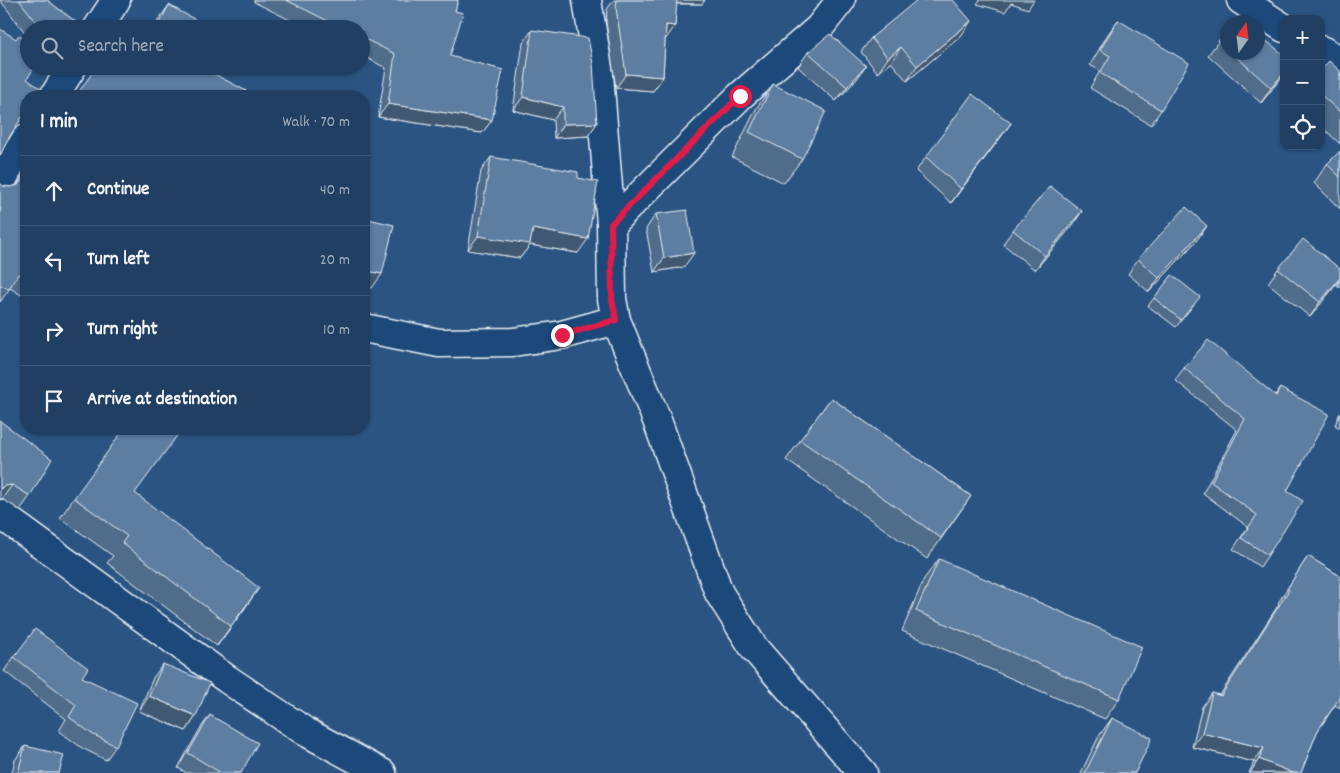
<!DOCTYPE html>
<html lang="en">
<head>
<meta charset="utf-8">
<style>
  body { margin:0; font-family:Dekko,sans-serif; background:#2d4a6b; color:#f1f3f6 }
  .controls { position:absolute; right:15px; top:15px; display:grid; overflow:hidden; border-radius:10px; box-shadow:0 1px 4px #0004 }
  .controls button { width:45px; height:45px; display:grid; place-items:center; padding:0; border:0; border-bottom:1px solid #3d5877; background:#203f62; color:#f1f3f6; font:25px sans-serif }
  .compass { position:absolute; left:1220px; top:15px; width:45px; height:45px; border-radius:50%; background:#203f62; box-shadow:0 1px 4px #0004; rotate:14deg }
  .stop { position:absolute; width:15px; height:15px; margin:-11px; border:4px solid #e11d48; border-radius:50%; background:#fff }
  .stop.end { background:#e11d48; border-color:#fff; box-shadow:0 1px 5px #0008 }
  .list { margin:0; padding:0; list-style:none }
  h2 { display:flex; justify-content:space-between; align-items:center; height:65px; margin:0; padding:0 20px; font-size:21px }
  h2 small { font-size:16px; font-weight:400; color:#a2afbe }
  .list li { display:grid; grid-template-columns:32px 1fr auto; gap:15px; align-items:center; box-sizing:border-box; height:70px; padding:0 20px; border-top:1px solid #3d5877 }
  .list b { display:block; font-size:19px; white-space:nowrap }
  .list em { font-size:16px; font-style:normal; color:#a2afbe }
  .icon { flex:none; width:28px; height:28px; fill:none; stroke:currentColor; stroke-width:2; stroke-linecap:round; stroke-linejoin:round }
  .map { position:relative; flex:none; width:1340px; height:773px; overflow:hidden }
  .search { position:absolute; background:#203f62; box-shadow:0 1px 4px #0004; left:20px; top:20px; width:350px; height:55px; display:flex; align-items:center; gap:12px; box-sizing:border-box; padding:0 18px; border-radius:28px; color:#a2afbe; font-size:19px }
  .panel { position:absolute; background:#203f62; box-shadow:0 1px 4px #0004; left:20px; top:90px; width:350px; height:345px; border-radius:20px }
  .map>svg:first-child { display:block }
</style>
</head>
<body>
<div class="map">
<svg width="1340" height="773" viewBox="0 0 1340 773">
  <rect width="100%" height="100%" fill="#2b5482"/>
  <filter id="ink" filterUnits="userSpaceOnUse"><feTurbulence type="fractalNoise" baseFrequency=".02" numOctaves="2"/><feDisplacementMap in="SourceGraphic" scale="10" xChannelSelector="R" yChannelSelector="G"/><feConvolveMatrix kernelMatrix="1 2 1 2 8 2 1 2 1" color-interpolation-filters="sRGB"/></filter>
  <g filter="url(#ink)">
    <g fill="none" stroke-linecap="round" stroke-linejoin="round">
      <defs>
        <path id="minor" d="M587,0l12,75 12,149 1,75 4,21 42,103 61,170 35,55 109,125
          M97,29l19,-29
          M54,96l19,-30
          M0,185l11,-22 15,-24
          M611,224l129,-128 79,-68 22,-28
          M364,328l75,15 74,-1 49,-7 54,-15
          M0,514l227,165 79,53 76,41"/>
        <path id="tertiary" d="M1241,0l43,28
          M1321,50l19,10"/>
      </defs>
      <use href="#minor" stroke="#e8f1f8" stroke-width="31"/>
      <use href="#tertiary" stroke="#e8f1f8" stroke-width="31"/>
      <use href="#minor" stroke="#1f4a7a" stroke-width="28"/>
      <use href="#tertiary" stroke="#1f4a7a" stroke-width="28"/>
    </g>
    <path fill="#506c8a" stroke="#e8f1f8" d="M0,0h47l38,29h-56v9z
      M254,0h204l-3,11 -5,45 42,64 -10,13 -104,-16 8,-49 -25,-13v-26h-53l-54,-27z
      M614,0h91l-3,4h-26l-1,22 -10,13 -2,38 -10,14 -37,-3 -10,-66 1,-13z
      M169,5l29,24h-44l5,-10z
      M1118,20l43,90 -10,15 -61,-37 10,-17 -10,-6 18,-31z
      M1228,29v23h30l26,3v19l-23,29 -53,-48z
      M532,30l65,93 -9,13 -34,2 -1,-18 -40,-10 10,-67z
      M961,36l-54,45 -16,-19 -13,11 -17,-21 10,-14z
      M808,52l58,14 -10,14 -20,21 -38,-34z
      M1321,70l19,1v73l-19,-18z
      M773,84l29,75 -18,24 -52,-26 24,-48z
      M1011,123l-60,80 -35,-32 10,-14z
      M1340,151v58l-26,-26 13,-19z
      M491,157l87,96 -48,-8 -10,13 -52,-8 13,-79z
      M26,170v128l-16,-10 -10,14v-119l3,3 7,1 8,-2z
      M1082,211l-10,15 -37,44 -32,-26 10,-14z
      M656,214l28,53 -30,5 -8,-43z
      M1197,240l-48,52 -21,-18 10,-15z
      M1278,269h62v10l-6,8 -24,30 -42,-34z
      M1340,281v7l-3,-3z
      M1154,298l40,6 -18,23 -28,-21z
      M1184,368l91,27 5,-7 7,103 -19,64 -8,12 -27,-18 15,-22 -45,-34 34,-63 -62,-50z
      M831,398l140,98 -44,63 -141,-99z
      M1340,413v15l-5,-3z
      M0,421l30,75 -10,14 -18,-11z
      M135,494l110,114 -28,38 -110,-83 6,-7 -53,-38 14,-20z
      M1308,556l32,20v132l-5,-3 -18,27 -16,41h-52l5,-11 -62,-15 10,-40 10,-14 8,2 59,-91 -1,-1z
      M939,559l180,140 -14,20 -203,-88 22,-52z
      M14,657l68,20 34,69 -10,14 -24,-12 -23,-17 7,-12 -62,-48z
      M163,664l33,52 -10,15 -47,-20 14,-33z
      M210,715l31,58h-54l-9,-5 22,-39z
      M1112,718l23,55h-54l18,-37z
      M25,746l34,27h-47l3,-13z"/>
    <path fill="#415871" stroke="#e8f1f8" d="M670,0h35l-3,4 -35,-1z
      M980,0h54l-6,9 -17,-6 -6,9 -28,-8z
      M971,21l-10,15 -54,45 10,-15z
      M666,25l9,1 -10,14z
      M901,47l-10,15 -13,11 10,-15z
      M90,66h7l-3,5 -6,-2z
      M866,66l-10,14 -20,21 11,-14z
      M1284,73v1l-23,29 10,-15z
      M626,74l37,3 -10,14 -37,-3z
      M523,97l40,10 -10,13 -40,-10z
      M388,104l104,16 -10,13 -104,-16z
      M26,114v10l-7,1 -6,6 9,-14z
      M597,123l-9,13 -34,2 9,-14z
      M1011,123l-10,14 -50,66 10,-14z
      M1082,211l-10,15 -37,44 10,-14z
      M1207,226l-10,14 -48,52 10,-14z
      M533,229l55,10 -10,14 -48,-8 -10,13 -52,-8 10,-14z
      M694,253l-10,14 -30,5 10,-14z
      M364,270l18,4 -10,14 -8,-2z
      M1340,278l-6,9 -24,30 10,-15z
      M12,485l-10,14h-2v-10l4,-3z
      M259,588l-14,20 -28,38 14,-20z
      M149,696l47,20 -10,15 -47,-20z
      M1202,733l62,15 -10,14 -62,-15z
      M1259,759l34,14h-43z"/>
    <path fill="#5d7da1" stroke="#e8f1f8" d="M19,0h28l38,29h-43z
      M286,0h172l-3,11 8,2 -13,43 53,14 -11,50 -104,-16 7,-50 -34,-17v-8h-17z
      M617,0h60l-2,26 -9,-1 -3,52 -37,-3 -10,-66z
      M917,0h36l18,21 -54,45 -16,-19 -13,11 -17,-20z
      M169,5l32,18 -3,6h-42z
      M1237,17l6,5h-11z
      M1118,20l71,43 -28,47 -61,-37 10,-17 -10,-6z
      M0,29l16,10 3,-4 10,8v23h6l-8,13 24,17h-25v18l-4,3 -15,24 -7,15z
      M1228,29v21l-10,-9z
      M532,30l56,8 5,26 4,59 -34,1v-17l-40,-10z
      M830,34l36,32 -19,21 -39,-35z
      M1258,34l26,21v18l-13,15 -40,-36h27z
      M1329,61l11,10v41l-19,-17v-25z
      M97,66h102l53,28 -1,2h-175z
      M773,84l53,27 -24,48 -53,-27z
      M972,94l39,29 -50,66 -35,-32z
      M1340,151v26l-13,-13z
      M491,157l87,15v6l20,4 -10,57 -55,-10 -3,15 -52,-8z
      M26,173v106l-8,-5 -9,15 -9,-4v-73l1,-3 -1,-1v-25l3,3 7,1 8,-2 5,-6z
      M1050,186l32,25 -37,45 -32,-26z
      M1186,207l21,19 -48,52 -21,-19z
      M687,210l7,43 -30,5 -8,-44z
      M364,218l30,7 -12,49 -18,-4z
      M1303,239l37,30v9l-20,24 -42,-33z
      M1172,275l28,22 -19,23 -27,-22z
      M364,312l5,8 -5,9z
      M1208,340l68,56 4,-8 49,26 -42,77 16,10 -35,54 -27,-17 16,-23 -46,-33 34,-63 -61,-51z
      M831,398l140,98 -30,42 -141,-98z
      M0,421l52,38 -22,37 -18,-11 -8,1 -4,3z
      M124,429h58l-47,64 124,95 -28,38 -109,-83 5,-7 -53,-38z
      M1308,556l32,20v121l-23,35 -16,41h-8l-34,-14 5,-11 -62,-15 10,-40 9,3 68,-106 -2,-1z
      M939,559l203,88 -23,52 -203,-88z
      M35,629l53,39 -6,9 55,26 -21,43 -24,-12 -23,-17 7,-12 -62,-48z
      M163,664l47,19 -14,33 -47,-20z
      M210,715l48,28 -17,30h-20l-33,-20z
      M1112,718l40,20 -17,35h-50z
      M25,746l39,9 -5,18h-41z"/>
  </g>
  <g fill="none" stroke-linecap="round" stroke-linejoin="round" filter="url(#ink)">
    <path stroke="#e11d48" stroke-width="6" d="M562,335l54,-15 -4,-21 -1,-75 129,-128"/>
  </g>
</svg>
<div class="controls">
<button>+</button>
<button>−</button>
<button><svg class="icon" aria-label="locate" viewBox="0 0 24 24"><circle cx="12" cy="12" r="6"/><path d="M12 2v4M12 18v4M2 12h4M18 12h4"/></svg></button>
</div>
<svg class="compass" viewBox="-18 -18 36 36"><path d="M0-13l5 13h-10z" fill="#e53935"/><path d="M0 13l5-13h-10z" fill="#a2afbe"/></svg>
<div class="stop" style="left:740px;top:96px"></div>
<div class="stop end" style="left:562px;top:335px"></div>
<div class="search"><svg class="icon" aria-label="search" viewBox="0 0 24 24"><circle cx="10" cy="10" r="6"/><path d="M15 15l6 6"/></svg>Search here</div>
<section class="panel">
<h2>1 min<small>Walk · 70 m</small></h2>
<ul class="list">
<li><svg class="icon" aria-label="ahead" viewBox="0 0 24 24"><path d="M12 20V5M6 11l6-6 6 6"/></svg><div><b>Continue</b></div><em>40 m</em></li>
<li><svg class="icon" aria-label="left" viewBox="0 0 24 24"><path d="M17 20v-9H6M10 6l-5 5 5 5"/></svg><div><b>Turn left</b></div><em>20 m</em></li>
<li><svg class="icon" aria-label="right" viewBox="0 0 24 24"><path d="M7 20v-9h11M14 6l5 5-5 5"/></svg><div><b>Turn right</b></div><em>10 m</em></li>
<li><svg class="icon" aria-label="arrive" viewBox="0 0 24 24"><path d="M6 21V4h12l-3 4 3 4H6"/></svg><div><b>Arrive at destination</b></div></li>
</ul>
</section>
</div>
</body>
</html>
